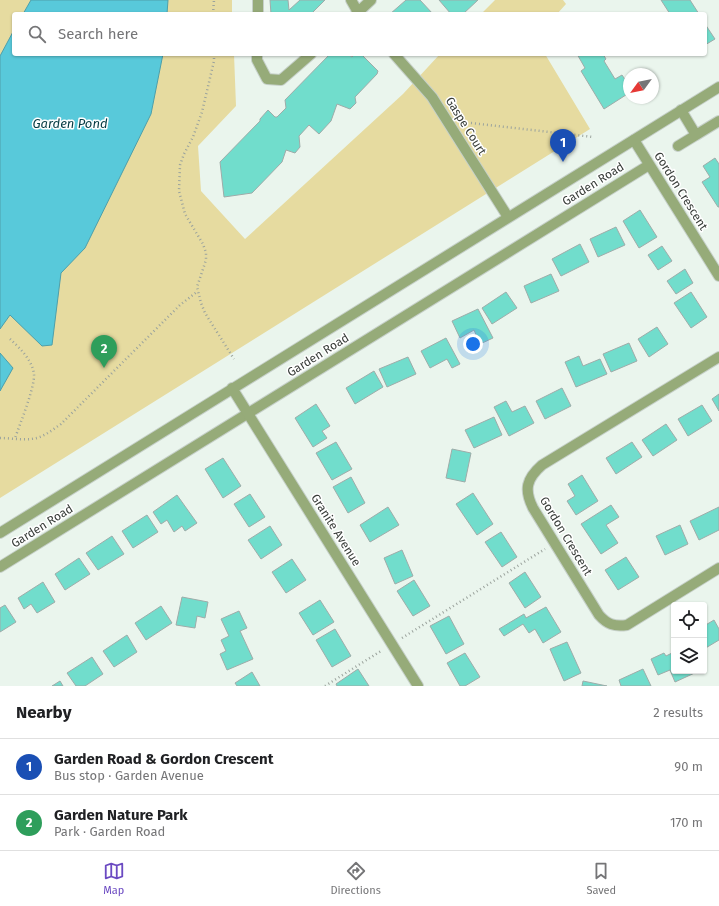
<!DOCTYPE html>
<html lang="en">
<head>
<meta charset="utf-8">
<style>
  body { margin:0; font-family:"Fira Sans",sans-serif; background:#f2f2f2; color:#202124 }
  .controls { position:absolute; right:12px; bottom:12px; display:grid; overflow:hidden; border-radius:4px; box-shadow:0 1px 3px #0004 }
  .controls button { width:36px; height:36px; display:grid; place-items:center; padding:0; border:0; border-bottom:1px solid #e0e0e0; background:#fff; color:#202124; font:20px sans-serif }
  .compass { position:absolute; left:623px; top:68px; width:36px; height:36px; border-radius:50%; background:#fff; box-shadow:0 1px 3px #0004; rotate:237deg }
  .you { position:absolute; left:473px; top:344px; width:14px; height:14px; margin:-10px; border:3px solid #fff; border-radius:50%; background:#1a73e8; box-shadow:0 0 0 6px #1a73e833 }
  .badge { display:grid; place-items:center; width:26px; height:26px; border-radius:50%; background:#6b4ac2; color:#fff; font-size:13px; font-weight:700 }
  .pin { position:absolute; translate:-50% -33px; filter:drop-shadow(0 1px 2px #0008) }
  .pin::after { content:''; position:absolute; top:21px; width:14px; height:12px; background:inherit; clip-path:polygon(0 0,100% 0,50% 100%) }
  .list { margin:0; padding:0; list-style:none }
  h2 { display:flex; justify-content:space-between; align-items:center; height:52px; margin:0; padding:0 16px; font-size:17px }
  h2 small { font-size:13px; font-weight:400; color:#757577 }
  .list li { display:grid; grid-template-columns:26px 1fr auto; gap:12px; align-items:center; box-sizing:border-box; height:56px; padding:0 16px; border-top:1px solid #e0e0e0 }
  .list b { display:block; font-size:15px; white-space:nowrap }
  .list p { margin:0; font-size:13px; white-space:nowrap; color:#757577 }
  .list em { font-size:13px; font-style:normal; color:#757577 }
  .icon { flex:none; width:22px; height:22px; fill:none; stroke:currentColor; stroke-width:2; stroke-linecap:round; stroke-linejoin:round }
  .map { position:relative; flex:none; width:719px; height:686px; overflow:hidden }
  .search { position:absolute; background:#fff; box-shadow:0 1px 3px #0004; left:12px; right:12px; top:12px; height:44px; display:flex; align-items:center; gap:10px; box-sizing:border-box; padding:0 14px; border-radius:4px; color:#757577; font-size:15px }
  .sheet { height:164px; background:#fff }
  nav { display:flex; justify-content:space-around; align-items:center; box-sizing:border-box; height:56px; border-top:1px solid #e0e0e0; background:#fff; font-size:11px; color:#757577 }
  nav a { display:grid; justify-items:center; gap:2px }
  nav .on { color:#6b4ac2 }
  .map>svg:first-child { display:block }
</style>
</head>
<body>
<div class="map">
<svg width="719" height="686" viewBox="0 0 719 686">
  <rect width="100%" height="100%" fill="#eaf5ed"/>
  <path fill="#e6dba0" d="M0,0h232v14h-218v40h220l2,52 -38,40 3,45 44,48 158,-145 37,-40h105l45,75 -590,369z
    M495,0h68l3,4 -9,10h-76z"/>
  <path fill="#58c9da" stroke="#4e9faa" d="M31,0h137l-1,14h-144z
    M14,30v24h149l-12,60 -66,134 -24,25 -9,72 -10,1 -32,-31 -10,14v-273z
    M0,353l13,15 -13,23z"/>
  <path fill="#71ddcc" stroke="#9eaca9" d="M270,0h18l1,10 11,-10h25l-14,14h-40z
    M406,0h14l13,14h-43z
    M439,0h39l-15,14h-12z
    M661,0h29l9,14h-29z
    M705,24l10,15 -10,6z
    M330,54h18l4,3 3,-3h6l17,17 -1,3 -22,23 1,6 -6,6 -13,-5 -6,17 -12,13 -10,-9 -10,11 1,11 -5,6 -9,-3 -4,12 -30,31 -28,4 -4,-35 40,-41v-2l8,-9 7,7h2l9,-9 -1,-8z
    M577,54h26l3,5 -2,2 11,18 7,-4 7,10v8l-25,16 -23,-38 4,-3z
    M715,158l4,6v43h-1l-16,-25 8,-5 -7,-11z
    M640,210l17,27 -18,11 -16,-27z
    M616,227l9,18 -27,12 -8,-18z
    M580,244l9,18 -28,14 -9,-17z
    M662,246l10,15 -14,9 -10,-15z
    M685,269l8,14 -17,11 -9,-13z
    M551,274l8,17 -28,12 -7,-17z
    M506,292l11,16 -25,16 -10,-16z
    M691,292l16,25 -16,11 -17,-25z
    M478,309l15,29 -13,6 -6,-14 -14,8 -8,-17z
    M657,327l11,17 -19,13 -11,-18z
    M446,338l14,26 -8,4 -5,-9 -17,9 -9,-17z
    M629,343l8,18 -26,11 -8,-18z
    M579,356l4,10 17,-7 7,15 -31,13 -11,-25z
    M408,357l8,17 -29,13 -8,-18z
    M374,371l9,16 -28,17 -9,-16z
    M562,388l9,18 -26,13 -9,-18z
    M719,394v17l-7,-12z
    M506,401l6,11 13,-6 9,17 -25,13 -15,-29z
    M316,404l14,22 -8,5 5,7 -14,9 -18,-29z
    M702,405l10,16 -24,15 -10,-17z
    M494,417l8,18 -28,13 -9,-18z
    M666,424l11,16 -24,16 -11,-16z
    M336,442l16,27 -20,11 -16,-27z
    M632,442l10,15 -26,17 -10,-16z
    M452,449l19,4 -6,29 -19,-4z
    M223,458l18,28 -18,12 -18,-29z
    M582,475l16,26 -22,14 -9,-14 8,-5 -7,-12z
    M351,477l14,26 -17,10 -15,-26z
    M473,493l20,31 -16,11 -21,-31z
    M250,494l15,23 -16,10 -15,-23z
    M177,495l20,28 -12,8 -3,-5 -8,6 -7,-12 -6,4 -8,-12z
    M611,505l8,12 -13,8 12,18 -17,11 -20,-30z
    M388,507l11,18 -29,17 -10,-17z
    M719,507v23l-20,10 -9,-19z
    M147,515l11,17 -25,16 -11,-17z
    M680,525l8,19 -23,11 -9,-19z
    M270,526l12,19 -21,14 -13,-19z
    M501,532l16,25 -15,10 -17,-25z
    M112,536l12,18 -26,16 -12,-17z
    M402,550l11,26 -18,8 -11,-26z
    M626,557l13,20 -21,13 -13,-20z
    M79,558l11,16 -25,16 -10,-16z
    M292,559l14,21 -20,13 -14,-21z
    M525,572l16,25 -16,11 -16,-25z
    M414,580l16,26 -17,10 -16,-25z
    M43,582l12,20 -18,11 -6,-9 -7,5 -6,-11z
    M182,597l26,5 -3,16 -8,-2 -2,12 -19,-3z
    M320,600l14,22 -21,13 -14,-22z
    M5,605l11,17 -16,10v-24z
    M161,606l11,17 -26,17 -11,-17z
    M546,607l15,25 -18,11 -8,-14 -6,4 -6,-9 -19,12 -5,-7 25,-15 2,4z
    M239,611l8,17 -7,3 13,28 -26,11 -7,-16 6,-3 -5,-11 8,-4 -8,-17z
    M449,616l15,28 -18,10 -16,-28z
    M714,620l5,9v11l-15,9v-23z
    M335,629l16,27 -19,11 -16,-27z
    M127,635l10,17 -23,15 -11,-16z
    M567,642l14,31 -17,8 -14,-32z
    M674,652v19h25l-24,11 -5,-12 -12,5 -7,-16 13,-6 2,3z
    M465,653l15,24 -15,9h-5l-13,-23z
    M92,657l11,17 -18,12h-9l-9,-13z
    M358,669l11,17h-32l-1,-2z
    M643,669l8,17h-30l-2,-6z
    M252,672l8,14h-23l-2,-3z
    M60,681l3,5h-11z
    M583,681l24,5h-25z"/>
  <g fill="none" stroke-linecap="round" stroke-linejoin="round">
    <defs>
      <path id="minor" d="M351,0l8,14
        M258,14v-14
        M356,14l15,-14
        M257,54v6l10,19 14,1 30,-26
        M394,54l38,43 76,120
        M681,110l15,25 23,-14
        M634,140l85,136
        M678,146l18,-11
        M719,357l-177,108c-16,14 -18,25 -9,43l66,107c8,9 15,12 28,10l92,-57
        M0,567l649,-402"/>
      <path id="tertiary" d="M232,388l186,298
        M0,533l719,-446"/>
    </defs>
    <use href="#minor" stroke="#c6d0c9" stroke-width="12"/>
    <use href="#tertiary" stroke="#c6d0c9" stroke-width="12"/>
    <path stroke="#9ba39d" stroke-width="2.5" stroke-dasharray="1 3" stroke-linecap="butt" d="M213,14l1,-14
      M214,54v7l-12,51 -9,25 -9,17 -4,11 -1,26 6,23 18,30 3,9v7l-9,27 4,16 4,10 29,46
      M471,123l122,14
      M10,339c10,9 22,21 24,35 1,13 -14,50 -19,64
      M0,438c13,0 30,4 42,-2 7,-3 13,-8 19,-12l119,-119 18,-14
      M402,638l143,-89
      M325,686l56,-35"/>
    <use href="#minor" stroke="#96ab79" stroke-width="10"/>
    <use href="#tertiary" stroke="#96ab79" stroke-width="10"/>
  </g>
  <g text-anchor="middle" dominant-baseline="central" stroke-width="3" stroke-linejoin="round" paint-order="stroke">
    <g font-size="12" fill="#383d39" stroke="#fff">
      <text transform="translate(466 126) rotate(58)">Gaspe Court</text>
      <text transform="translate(593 184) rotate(-32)">Garden Road</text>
      <text transform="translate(681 191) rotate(58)">Gordon Crescent</text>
      <text transform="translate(318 355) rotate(-32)">Garden Road</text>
      <text transform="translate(42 526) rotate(-32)">Garden Road</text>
      <text transform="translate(336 530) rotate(58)">Granite Avenue</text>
      <text transform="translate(566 536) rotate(59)">Gordon Crescent</text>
    </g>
    <g font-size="13" font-style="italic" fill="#043b43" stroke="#fff">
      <text x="70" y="123">Garden Pond</text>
    </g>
  </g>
</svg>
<div class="controls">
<button><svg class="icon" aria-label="locate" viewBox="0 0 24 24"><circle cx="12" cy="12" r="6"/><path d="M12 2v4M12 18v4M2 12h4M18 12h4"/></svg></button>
<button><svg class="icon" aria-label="layers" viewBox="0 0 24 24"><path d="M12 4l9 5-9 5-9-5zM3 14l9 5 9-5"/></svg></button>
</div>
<svg class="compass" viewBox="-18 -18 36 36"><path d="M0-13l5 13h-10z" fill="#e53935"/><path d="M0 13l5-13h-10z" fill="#757577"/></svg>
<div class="you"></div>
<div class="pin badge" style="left:563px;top:162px;background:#1a4fb4">1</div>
<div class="pin badge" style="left:104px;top:368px;background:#2e9e5b">2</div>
<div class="search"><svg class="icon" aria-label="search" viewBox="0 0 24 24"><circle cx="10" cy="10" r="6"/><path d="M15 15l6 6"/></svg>Search here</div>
</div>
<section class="sheet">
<h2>Nearby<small>2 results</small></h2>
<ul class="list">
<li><span class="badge" style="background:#1a4fb4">1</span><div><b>Garden Road &amp; Gordon Crescent</b><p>Bus stop · Garden Avenue</p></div><em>90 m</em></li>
<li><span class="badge" style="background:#2e9e5b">2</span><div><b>Garden Nature Park</b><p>Park · Garden Road</p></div><em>170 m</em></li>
</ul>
</section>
<nav>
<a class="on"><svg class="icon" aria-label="map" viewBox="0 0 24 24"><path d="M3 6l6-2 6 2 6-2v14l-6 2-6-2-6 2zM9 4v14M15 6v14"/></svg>Map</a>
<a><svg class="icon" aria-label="directions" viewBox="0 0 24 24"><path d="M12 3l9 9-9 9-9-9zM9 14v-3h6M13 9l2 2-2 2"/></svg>Directions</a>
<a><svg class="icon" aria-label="saved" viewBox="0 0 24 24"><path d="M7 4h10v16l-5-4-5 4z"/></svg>Saved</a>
</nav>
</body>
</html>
